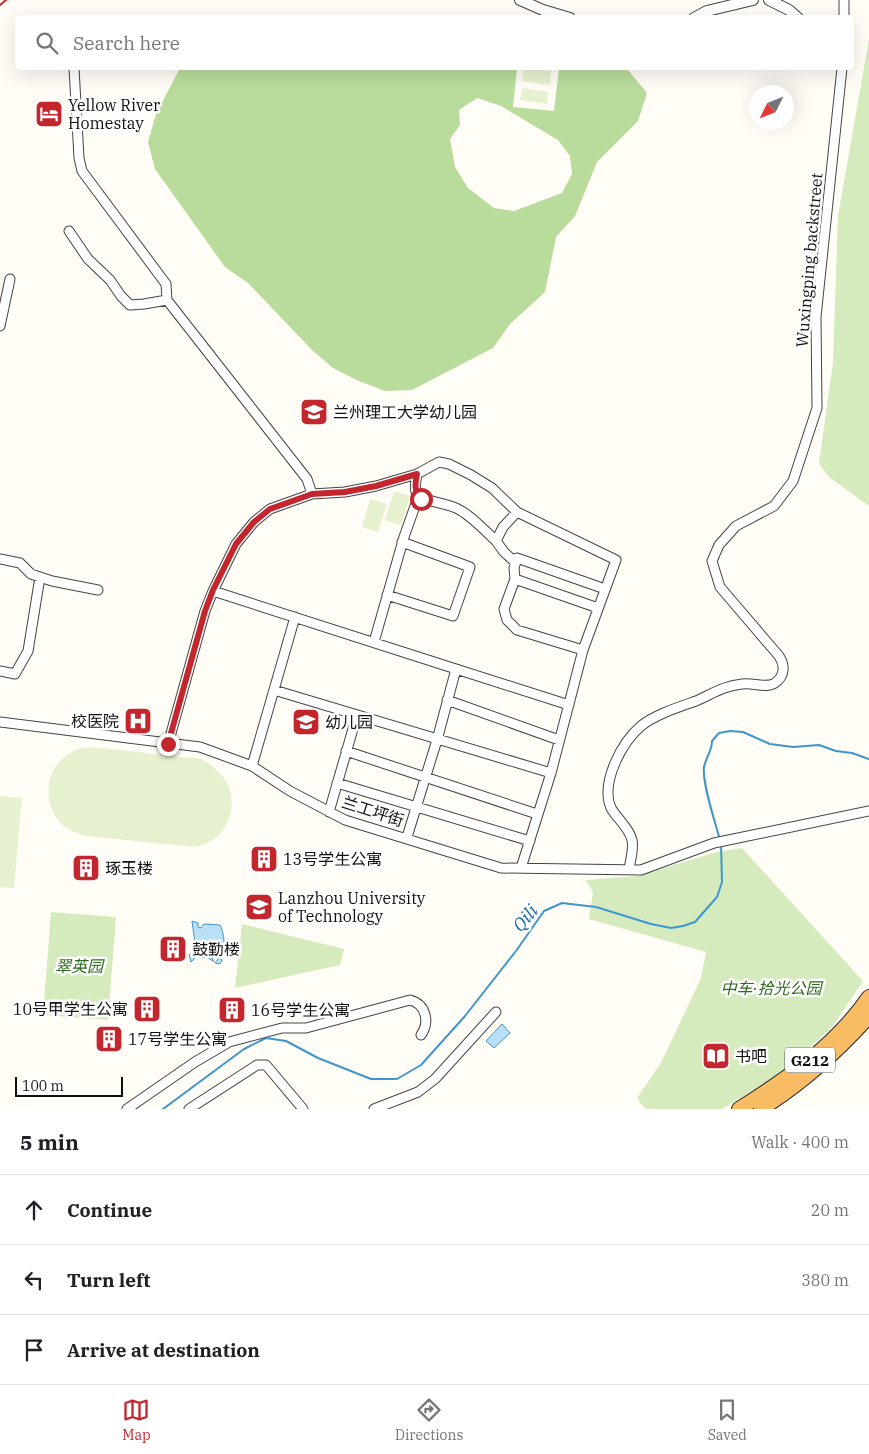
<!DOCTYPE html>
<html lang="en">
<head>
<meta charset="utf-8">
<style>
  body { margin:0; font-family:"IBM Plex Serif","Noto Sans SC",serif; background:#f2f2f2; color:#202124 }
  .compass { position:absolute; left:749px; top:85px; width:45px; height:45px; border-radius:50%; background:#fff; box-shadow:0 5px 20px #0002; rotate:227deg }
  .scale { position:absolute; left:15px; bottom:12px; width:108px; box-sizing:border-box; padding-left:5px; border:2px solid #111; border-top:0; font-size:14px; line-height:18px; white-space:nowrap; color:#111; -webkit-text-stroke:4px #fff; paint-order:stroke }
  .stop { position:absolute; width:15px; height:15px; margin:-11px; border:4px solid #c4262e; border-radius:50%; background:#fff }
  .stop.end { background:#c4262e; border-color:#fff; box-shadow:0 1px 5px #0008 }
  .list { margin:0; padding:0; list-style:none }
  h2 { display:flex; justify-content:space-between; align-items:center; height:65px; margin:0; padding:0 20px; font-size:21px }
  h2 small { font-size:16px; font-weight:400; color:#757577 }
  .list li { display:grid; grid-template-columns:32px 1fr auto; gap:15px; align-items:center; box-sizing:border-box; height:70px; padding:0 20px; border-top:1px solid #e0e0e0 }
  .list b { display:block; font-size:19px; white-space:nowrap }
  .list em { font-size:16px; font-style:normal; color:#757577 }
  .icon { flex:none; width:28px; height:28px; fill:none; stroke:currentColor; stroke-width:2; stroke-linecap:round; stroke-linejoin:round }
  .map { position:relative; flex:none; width:869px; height:1109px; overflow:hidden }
  .search { position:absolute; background:#fff; box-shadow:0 5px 20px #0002; left:15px; right:15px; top:15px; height:55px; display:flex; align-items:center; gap:12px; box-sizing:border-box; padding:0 18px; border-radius:5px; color:#757577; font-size:19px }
  .sheet { height:275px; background:#fff }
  nav { display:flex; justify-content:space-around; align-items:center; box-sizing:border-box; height:70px; border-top:1px solid #e0e0e0; background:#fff; font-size:14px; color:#757577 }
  nav a { display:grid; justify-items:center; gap:2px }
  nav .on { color:#c4262e }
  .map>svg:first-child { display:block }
</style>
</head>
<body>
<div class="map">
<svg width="869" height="1109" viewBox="0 0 869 1109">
  <rect width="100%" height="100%" fill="#fffdf5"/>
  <path fill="#d5ebbd" d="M869,39v467l-40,-29 -10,-13 14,-102 5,-146z
    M742,848l121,133 -30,45 -17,16 -35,31 -59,36h-77l-8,-11 24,-35 40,-85 5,-26 -117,-33 4,-27 -7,-12 51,-4 80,-24z
    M51,912l65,5 -8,103 -65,-5z
    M242,924l102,25 -4,16 -105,23z"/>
  <path fill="#b9dc9c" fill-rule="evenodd" d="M180,68h337l-4,39 41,4 5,-43h63l6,2 19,23 -9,28 -41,41 -22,54 -19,21 -11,55 -35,32 -17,24 -81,42 -27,1 -26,-10 -26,-13 -21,-18 -64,-67 -23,-16 -70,-98 -7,-27 8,-28zM477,98l24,8 57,34 12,16 2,18 -10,19 -48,18 -20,-3 -26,-20 -13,-21 -5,-28 10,-14 -1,-15z"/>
  <path fill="#e6f2cf" d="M524,68l27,3 -1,14 -28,-4z
    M522,88l26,4 -1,12 -27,-4z
    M394,491l16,5 -9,29 -16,-5z
    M370,499l17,5 -9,28 -16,-5z
    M91,747l111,12c7,5 15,10 21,18 16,20 9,53 -14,65 -4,3 -10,4 -15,5l-108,-11c-10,-3 -20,-6 -27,-15 -19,-23 -12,-59 17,-71 4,-2 10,-2 15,-3z
    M0,796l22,2 -8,90 -14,-1z"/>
  <path fill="#b9e0f7" stroke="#3f96cf" d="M192,921l6,2v4l3,1 3,-4 16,1c3,5 5,18 4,23h-3v3l-3,1 4,9 -3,3 -4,-1 4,-5 -3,-3 1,-4 -4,-3 -1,2 -4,-1 -2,-6 -6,3 1,6 4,2 2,-2h5v6l2,4 -7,-5 -5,1 -4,-3 -7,7 -2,-7 7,-4 -3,-6 2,-2z
    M502,1024l8,9 -16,15 -8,-7z"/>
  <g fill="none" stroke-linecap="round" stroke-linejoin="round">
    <path stroke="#3f96cf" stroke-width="2" d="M720,840c-5,-18 -18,-57 -16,-73 2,-10 8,-16 8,-26l7,-8 11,-2 13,1 27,12 23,3 26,-2 17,6 16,2 17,6
      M163,1109l81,-60 22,-11 20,3 32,17 53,21h26l24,-14 44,-49 51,-65 28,-40 18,-8 34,4 55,17 20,4 12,-2 12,-4 22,-25 5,-15 -1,-38"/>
    <defs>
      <path id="minor" d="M844,18v-18
        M74,68l5,90 3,13 84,113 1,16 140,179 5,15
        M69,231l19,28 22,21 11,16 9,9 14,-1 23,-4
        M0,326l10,-47
        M417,474c-1,7 -4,17 2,23 2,2 31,8 37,11 15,7 28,22 40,33
        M0,559l20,4 11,11 21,7 46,9
        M515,562l-11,-10 -8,-11 7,-14 14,-15
        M515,579l-1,-11 3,-10 88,31
        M213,591l23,-47 18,-22 16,-13 42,-15 33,-2 31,-6 41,-12 22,-12 10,2 22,11 21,13 25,24 99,48 -33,90 -32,123 -30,95
        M387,595l66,21 17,-49 -68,-25
        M374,642l30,-105 11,-31 6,-7
        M583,650l-66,-20 -10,-10 -3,-11 11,-30 83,29
        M456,669l113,36
        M0,671l15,3 13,-23 12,-74
        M274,690l277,83
        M447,700l112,40
        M0,722l200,25 52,19 38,25 55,29 156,48 140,2 73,-27 155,-32
        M168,744l37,-133 8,-20 243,78 -19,71 -30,97
        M346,751l191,63
        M252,766l43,-149
        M337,783l193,58
        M329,812l28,-97
        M629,870c1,-9 5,-21 3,-30 -3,-13 -15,-21 -21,-32 -11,-25 11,-66 30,-82 13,-11 38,-19 55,-25 16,-7 27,-15 46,-17 10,-2 24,5 33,-1 10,-7 10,-18 4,-27l-59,-69 -8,-26 7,-16 17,-19 38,-20 19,-25 24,-73 -1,-91 26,-249
        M127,1109l68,-47 34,-20 53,-14h24l104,-28c16,4 20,22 11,35
        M189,1109l68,-44h9l37,44
        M374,1109l44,-17 17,-13 61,-67"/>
      <path id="tertiary" d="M520,0l23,10 27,8
        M769,0l20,10 9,8
        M694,18l13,-7 46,-11"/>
      <path id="trunk" d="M739,1109c48,-30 97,-64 130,-112
        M761,1109c41,-26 76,-57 108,-93"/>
    </defs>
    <use href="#minor" stroke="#444" stroke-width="11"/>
    <use href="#tertiary" stroke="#444" stroke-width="12"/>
    <use href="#trunk" stroke="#222" stroke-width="16"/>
    <use href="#minor" stroke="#fff" stroke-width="9"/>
    <use href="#tertiary" stroke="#fff" stroke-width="10"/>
    <use href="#trunk" stroke="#f7bc64" stroke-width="14"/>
    <path stroke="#c4262e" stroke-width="2" d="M0,5l6,-5"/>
  </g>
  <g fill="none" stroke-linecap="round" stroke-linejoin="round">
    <path stroke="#c4262e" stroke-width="6" d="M168,744l37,-133 8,-21 23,-46 18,-22 16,-13 42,-15 33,-2 31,-6 41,-12c-2,10 -3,17 4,25"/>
  </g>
  <defs>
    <symbol id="hotel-square" viewBox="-11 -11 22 22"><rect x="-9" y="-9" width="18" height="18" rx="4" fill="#c4262e" stroke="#fff"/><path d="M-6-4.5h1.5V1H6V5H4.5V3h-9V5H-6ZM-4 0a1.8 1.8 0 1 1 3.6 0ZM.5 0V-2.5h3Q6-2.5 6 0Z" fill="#fff"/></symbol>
    <symbol id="school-square" viewBox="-11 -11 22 22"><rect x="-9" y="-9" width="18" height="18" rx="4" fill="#c4262e" stroke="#fff"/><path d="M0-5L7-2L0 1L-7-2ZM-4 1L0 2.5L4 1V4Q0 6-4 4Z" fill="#fff"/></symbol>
    <symbol id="hospital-square" viewBox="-11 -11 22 22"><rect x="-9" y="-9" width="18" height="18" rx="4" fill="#c4262e" stroke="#fff"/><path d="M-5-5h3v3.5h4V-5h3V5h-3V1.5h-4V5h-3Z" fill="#fff"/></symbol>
    <symbol id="building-square" viewBox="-11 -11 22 22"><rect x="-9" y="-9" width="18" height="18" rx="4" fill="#c4262e" stroke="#fff"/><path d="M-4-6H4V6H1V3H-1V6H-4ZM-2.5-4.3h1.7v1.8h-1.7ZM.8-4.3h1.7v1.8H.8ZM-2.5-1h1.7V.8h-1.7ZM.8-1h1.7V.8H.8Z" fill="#fff"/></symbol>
    <symbol id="university-square" viewBox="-11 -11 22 22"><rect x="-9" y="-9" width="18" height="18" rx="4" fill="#c4262e" stroke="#fff"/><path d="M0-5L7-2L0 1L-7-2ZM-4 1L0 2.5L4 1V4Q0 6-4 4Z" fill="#fff"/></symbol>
    <symbol id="library-square" viewBox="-11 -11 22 22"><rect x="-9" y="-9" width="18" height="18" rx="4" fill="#c4262e" stroke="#fff"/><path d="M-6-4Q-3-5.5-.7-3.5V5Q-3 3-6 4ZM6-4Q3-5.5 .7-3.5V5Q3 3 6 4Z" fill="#fff"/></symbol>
  </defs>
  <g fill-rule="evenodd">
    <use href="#hotel-square" x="33" y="98" width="32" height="32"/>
    <use href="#school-square" x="298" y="396" width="32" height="32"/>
    <use href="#hospital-square" x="122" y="705" width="32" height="32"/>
    <use href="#school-square" x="290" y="706" width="32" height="32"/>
    <use href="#building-square" x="248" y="843" width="32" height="32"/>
    <use href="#building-square" x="70" y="852" width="32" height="32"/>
    <use href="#university-square" x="243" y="891" width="32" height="32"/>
    <use href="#building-square" x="157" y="933" width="32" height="32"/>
    <use href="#building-square" x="131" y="993" width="32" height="32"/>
    <use href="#building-square" x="216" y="994" width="32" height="32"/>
    <use href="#building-square" x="93" y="1023" width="32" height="32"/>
    <use href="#library-square" x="700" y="1040" width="32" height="32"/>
  </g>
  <g text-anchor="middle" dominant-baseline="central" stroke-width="5" stroke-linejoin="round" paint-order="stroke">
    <rect fill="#fff" stroke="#585858" stroke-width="1" x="785" y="1047.5" width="50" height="25" rx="4"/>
    <g font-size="15" font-weight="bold" fill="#111">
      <text x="810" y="1060">G212</text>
    </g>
    <g font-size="16" fill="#111" stroke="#fff" text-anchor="start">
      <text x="68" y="105">Yellow River<tspan x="68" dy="18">Homestay</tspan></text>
      <text x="333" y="412">兰州理工大学幼儿园</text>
      <text x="119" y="721" text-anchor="end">校医院</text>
      <text x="325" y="722">幼儿园</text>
      <text x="283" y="859">13号学生公寓</text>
      <text x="105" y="868">琢玉楼</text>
      <text x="278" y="898">Lanzhou University<tspan x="278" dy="18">of Technology</tspan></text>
      <text x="192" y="949">鼓勤楼</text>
      <text x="128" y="1009" text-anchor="end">10号甲学生公寓</text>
      <text x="251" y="1010">16号学生公寓</text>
      <text x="128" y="1039">17号学生公寓</text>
      <text x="735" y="1056">书吧</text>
    </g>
    <g font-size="16" fill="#111" stroke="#fff">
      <text transform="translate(809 260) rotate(-85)">Wuxingping backstreet</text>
      <text transform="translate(373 811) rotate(18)">兰工坪街</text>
    </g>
    <g font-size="16" font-style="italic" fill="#2f6b1f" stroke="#fff">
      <text x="79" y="966">翠英园</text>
      <text x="771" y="988">中车·拾光公园</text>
    </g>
    <g font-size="18" font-style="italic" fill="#1768a6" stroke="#fff">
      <text transform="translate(525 918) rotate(-50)">Qili</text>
    </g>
  </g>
</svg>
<svg class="compass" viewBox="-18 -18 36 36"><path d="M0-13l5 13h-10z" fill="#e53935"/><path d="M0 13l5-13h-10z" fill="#757577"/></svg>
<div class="scale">100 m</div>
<div class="stop" style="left:421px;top:499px"></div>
<div class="stop end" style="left:168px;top:744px"></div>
<div class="search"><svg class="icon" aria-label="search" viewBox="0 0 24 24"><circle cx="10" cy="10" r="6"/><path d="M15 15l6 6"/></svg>Search here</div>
</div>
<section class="sheet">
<h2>5 min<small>Walk · 400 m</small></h2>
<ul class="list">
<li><svg class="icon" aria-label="ahead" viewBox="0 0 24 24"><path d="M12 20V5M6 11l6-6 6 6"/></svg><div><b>Continue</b></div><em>20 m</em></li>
<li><svg class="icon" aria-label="left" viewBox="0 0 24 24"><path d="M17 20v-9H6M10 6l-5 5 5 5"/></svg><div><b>Turn left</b></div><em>380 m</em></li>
<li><svg class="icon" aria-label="arrive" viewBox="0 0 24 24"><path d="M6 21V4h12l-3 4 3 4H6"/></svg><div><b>Arrive at destination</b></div></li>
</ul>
</section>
<nav>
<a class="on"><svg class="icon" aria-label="map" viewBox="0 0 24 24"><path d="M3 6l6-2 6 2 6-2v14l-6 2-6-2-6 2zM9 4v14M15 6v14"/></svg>Map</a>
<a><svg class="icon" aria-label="directions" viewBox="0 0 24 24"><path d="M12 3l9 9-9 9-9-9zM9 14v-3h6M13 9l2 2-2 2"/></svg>Directions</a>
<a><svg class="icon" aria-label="saved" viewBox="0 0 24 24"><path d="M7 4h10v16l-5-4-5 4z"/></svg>Saved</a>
</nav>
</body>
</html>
